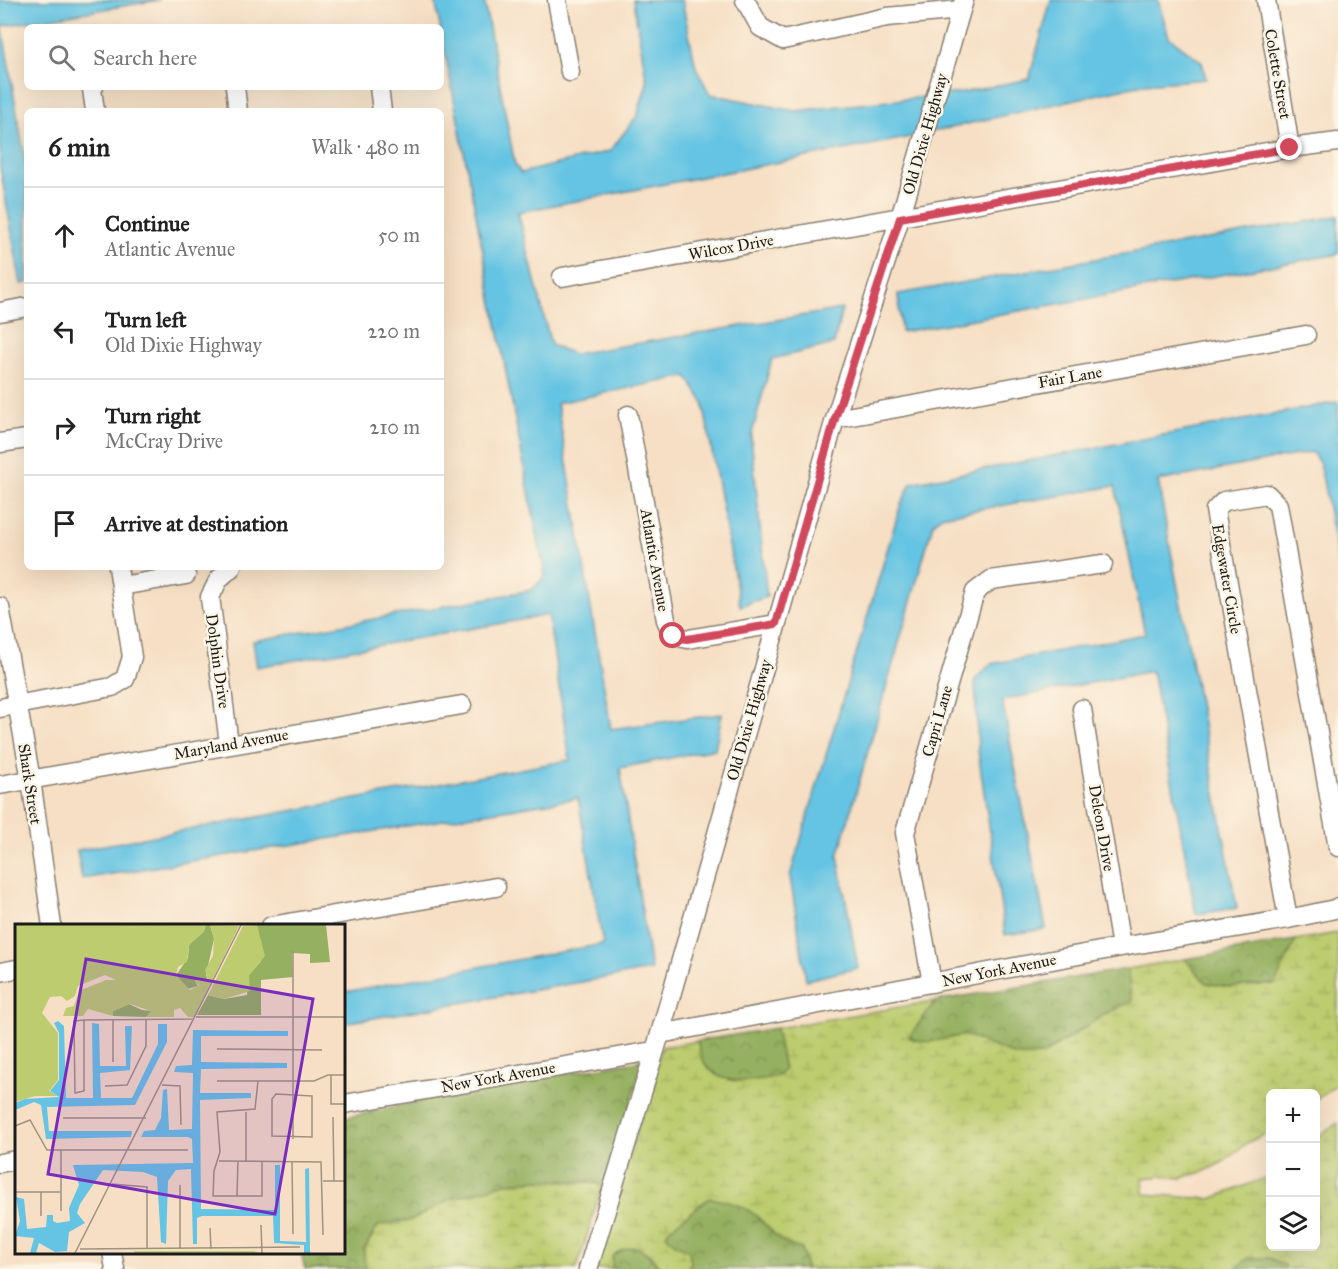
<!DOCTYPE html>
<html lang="en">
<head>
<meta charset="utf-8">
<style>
  body { margin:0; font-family:"IM FELL Great Primer",serif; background:#f6f6f6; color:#222 }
  .controls { position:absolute; right:18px; bottom:18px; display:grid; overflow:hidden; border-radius:9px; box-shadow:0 6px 24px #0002 }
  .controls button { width:54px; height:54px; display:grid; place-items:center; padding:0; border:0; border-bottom:2px solid #e0e0e0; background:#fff; color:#222; font:30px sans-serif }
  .stop { position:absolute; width:18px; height:18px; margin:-14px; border:4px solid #d1495b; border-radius:50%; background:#fff }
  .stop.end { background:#d1495b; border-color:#fff; box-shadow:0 2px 6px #0008 }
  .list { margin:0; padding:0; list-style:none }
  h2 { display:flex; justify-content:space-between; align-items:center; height:78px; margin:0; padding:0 24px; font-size:26px }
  h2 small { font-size:20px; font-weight:400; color:#767676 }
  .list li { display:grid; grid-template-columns:39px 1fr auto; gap:18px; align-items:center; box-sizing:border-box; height:96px; padding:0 24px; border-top:2px solid #e0e0e0 }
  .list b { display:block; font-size:22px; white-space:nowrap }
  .list p { margin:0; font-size:20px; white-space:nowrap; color:#767676 }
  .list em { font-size:20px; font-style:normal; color:#767676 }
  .icon { flex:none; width:33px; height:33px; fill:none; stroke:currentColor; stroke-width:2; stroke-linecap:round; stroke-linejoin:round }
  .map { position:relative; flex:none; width:1338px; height:1269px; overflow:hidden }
  .search { position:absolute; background:#fff; box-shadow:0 6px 24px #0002; left:24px; top:24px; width:420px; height:66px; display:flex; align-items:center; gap:15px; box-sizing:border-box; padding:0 21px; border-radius:9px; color:#767676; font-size:22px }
  .panel { position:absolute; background:#fff; box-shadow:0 6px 24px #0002; left:24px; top:108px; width:420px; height:462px; border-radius:9px }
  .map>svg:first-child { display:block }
</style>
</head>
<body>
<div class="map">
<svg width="1338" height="1269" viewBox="0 0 1338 1269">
  <defs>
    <pattern id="forest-crowns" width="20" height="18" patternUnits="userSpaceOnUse" patternTransform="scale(1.5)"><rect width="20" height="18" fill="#95b061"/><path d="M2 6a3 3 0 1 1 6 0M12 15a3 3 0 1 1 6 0" fill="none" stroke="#798e4f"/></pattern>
    <pattern id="wetland-marsh" width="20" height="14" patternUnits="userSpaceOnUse" patternTransform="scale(1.5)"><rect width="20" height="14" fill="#bccc6e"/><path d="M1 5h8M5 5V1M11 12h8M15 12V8" fill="none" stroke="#a1af5f"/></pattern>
  </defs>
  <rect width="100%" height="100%" fill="#fcf5e5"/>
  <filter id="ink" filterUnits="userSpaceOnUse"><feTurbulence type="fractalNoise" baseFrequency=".0167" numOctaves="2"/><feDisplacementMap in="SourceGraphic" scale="12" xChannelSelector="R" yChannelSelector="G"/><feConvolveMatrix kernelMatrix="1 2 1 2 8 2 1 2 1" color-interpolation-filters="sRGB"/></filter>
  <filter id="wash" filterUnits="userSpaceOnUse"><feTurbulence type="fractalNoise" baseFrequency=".008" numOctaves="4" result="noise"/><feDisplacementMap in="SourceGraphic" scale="24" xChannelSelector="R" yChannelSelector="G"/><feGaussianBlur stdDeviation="1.35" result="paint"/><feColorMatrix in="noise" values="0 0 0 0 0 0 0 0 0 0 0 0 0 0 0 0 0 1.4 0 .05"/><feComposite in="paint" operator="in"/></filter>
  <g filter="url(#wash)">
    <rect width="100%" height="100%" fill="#f6dfc4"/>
    <path fill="url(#forest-crowns)" stroke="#58663e" stroke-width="1.5" d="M1296,940l-20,44 -47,3 -23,-4 -21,-24z
      M1127,969l6,32 -28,13 -62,41 -27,1 -51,-21 -36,7 -14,-2 -6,-4 26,-35z
      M776,1028l8,41 -5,7c-26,5 -57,13 -74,-12 -4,-6 -6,-16 -8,-23z
      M644,1060l-39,126 -17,-4 -48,-2 -91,20 -37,20 -34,6 -14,24 1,19h-60l-4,-16 43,-1v-134l134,-30z
      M709,1198c14,2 28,5 41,13 22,15 22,31 52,38l4,20h-120l5,-6 -2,-12 -13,-7 -10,-9 2,-6z
      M631,1246l10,2 21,21h-47l-3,-4v-9z
      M1247,1258h22l16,7 1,4h-50z"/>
    <path fill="url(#wetland-marsh)" stroke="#6c7445" stroke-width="1.5" d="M1338,933v150l-22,17v-6h-46v37l-23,12 -24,19 -20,10 -22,6 -17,-2 -21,2 1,16 67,5 59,-23v70h46v-108l22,-15v146h-52l-1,-4 -16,-7h-21l-12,11h-430l-4,-20c-30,-7 -30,-23 -52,-38 -12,-8 -26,-11 -41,-13l-40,31 -3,6 10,9 13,7 2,12 -5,6h-24c-17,-20 -26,-30 -50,-13v9l3,4h-20l67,-222 35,-6c2,7 4,17 8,23 17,24 48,17 74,12l5,-7 -8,-41 159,-27 -26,36 6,3 14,2 36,-7 51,21 27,-1 62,-41 27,-13 -5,-32 58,-10 21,24 23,4 46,-3 21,-44z
      M540,1180l48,2 14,3 -25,84h-212l-1,-19 14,-24 34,-6 37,-20 57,-17z"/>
    <path fill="#65c4e3" stroke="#407080" stroke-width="1.5" d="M0,0h160l-158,26 25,145v112l-6,1 -21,-117z
      M435,0h49l31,165 6,8 89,-22 27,-35 10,-33 -14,-83h49l14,68 14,26 85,17 166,-18 68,-14 22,-79h107l11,37 33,25 4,17 -63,5 -242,55 -383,73 33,133 23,9 268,-45 -8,35 -62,15 -21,78 16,160 -27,9 -37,-204 -16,-26 -130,27 54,326 111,-15 -7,35 -95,19 31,202 -307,53v-31l259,-48 -25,-146 -496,81 -5,-29 493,-90 -22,-145 -291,52 -4,-26 279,-51 13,-14z
      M1338,216v38l-437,78 -3,-38z
      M1338,402v160l-18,-98 -8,-12 -154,29 79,427 -41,6 -44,-243 -150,29 44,229 -41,6 -27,-184 -3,-71 16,-16 154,-30 -30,-148 -174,30 -8,8 -95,332 20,112 -52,12 -16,-104 110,-369 11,-24z"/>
  </g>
  <g filter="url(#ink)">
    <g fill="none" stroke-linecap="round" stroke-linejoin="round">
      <defs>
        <path id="minor" d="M557,0l13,72
          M745,0l15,27 23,13 104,-23 74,-7
          M1266,0l24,148
          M94,87l-2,2 3,22
          M235,87l3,24
          M379,87l3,24
          M562,277l728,-129 48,-6
          M0,312l27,-5
          M628,415l38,205 7,16 15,3 88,-15
          M835,419l471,-84
          M0,443l27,-4
          M121,586l65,-11
          M0,607l31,173 21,146
          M0,708l112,-21 13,-8 7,-22 -14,-90
          M1082,709l39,238
          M229,744l-19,-147 9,-18 13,-12
          M0,785l462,-80
          M1288,919l-73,-409 9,-9 43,-7 11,11 60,342
          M271,926l225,-39
          M0,972l16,-3
          M932,983l-27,-150 70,-241 16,-12 112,-16
          M660,1034l461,-87 167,-28 47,-10 3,-2
          M344,1104l309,-53
          M0,1163l16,-3
          M112,1252l3,17
          M588,1269l72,-235 175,-615 65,-201 64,-218"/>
      </defs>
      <use href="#minor" stroke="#897e70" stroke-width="21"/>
      <use href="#minor" stroke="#fff" stroke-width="18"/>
    </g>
  </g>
  <g fill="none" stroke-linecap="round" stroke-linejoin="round" filter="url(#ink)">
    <path stroke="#d1495b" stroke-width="8" d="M673,636l14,3 89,-15 59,-205 65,-201 390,-70"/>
  </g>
  <g text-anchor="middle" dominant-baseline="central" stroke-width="5" stroke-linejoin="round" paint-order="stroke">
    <g font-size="16" fill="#1c1c1c" stroke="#fcf5e5">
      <text transform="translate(1278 74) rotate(80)">Colette Street</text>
      <text transform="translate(925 134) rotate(-74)">Old Dixie Highway</text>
      <text transform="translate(731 247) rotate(-10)">Wilcox Drive</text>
      <text transform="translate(1070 377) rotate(-10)">Fair Lane</text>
      <text transform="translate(655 560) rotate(80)">Atlantic Avenue</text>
      <text transform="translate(1227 579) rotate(80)">Edgewater Circle</text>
      <text transform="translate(218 661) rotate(82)">Dolphin Drive</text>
      <text transform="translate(749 720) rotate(-74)">Old Dixie Highway</text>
      <text transform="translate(937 721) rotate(-74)">Capri Lane</text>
      <text transform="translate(231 744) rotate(-10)">Maryland Avenue</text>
      <text transform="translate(30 784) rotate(81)">Shark Street</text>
      <text transform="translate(1102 828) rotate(80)">Deleon Drive</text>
      <text transform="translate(999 970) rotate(-11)">New York Avenue</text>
      <text transform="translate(498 1077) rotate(-10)">New York Avenue</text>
    </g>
  </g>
  <g transform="translate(15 924)">
    <rect width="330" height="330" fill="#f6dfc4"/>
    <path d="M191,1h4l4,14 -8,36 3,8 -9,-4 -5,2 3,5 -10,3 -12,-14 12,-17 1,-13zM242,1h69l4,37 -20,1v-9l-18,-1 1,24 -32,3v35h-64l11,-20 16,4 23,-4 2,-20 12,-14zM114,80l13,6 10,1 -6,6 -33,-1v-5z" fill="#95b061"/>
    <path d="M0,1h191l-2,7 -15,13 -2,17 -9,5 -2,8 14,15 9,-5 -4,-3 3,-5 11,6 -4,-13 8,-14 1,-17 -4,-14 29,1 -45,91h-6l-8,-9 -6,2v7h-28l5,-6 -21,-7 -17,7v5l-25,-7 -5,7h-20l3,-8 8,-2 5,-15 27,-11h10l-11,-5 -27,11 -3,10 -8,5 -6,-5 -11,1 -8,16 16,20v47l-9,11 8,5h-22l-20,6zM242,1l8,31 -16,19 1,16 -26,8 -16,-4 35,-69zM119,327h120l5,2h-125z" fill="#bccc6e"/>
    <path d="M43,97l6,5 2,72h27l-1,-75 7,1 1,42h26l-1,-40h7l-2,44 -30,3 1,25h31l26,-54v-20h9v18l-32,63 -88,2 2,24h83l-1,6 -85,2 -5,-34 -7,-3 -19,8v-7l10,-4 34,-2 -9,-6 9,-11v-47l-5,-10zM178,106l95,1v5h-87v26l86,1v5l-86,1 -1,24h51v5l-51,2 1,109 74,1v-45h5v76l26,1 -1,-73 4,-1 1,85h-6v-8l-30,-2 -1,-27h-71l-5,2v26h-4l-2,-75 -15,1 -8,11 -2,63 -5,-2 -4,-65 -14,-5 -40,-2 -23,34 -3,9 8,10 -16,9 -2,19 -12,1 -16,-9 -3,10h-6l4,-15 -19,-2 5,-15 -4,-24 8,2 3,30 19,-2 1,-12h6v6l4,2 13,-2 -1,-13 10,-23 -6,-20 120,-2 -1,-24 -4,-2h-47l3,-6 11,-1 6,-12 2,-28 4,-1 2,41 23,-1 1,-56 -19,-1 2,-6 16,-1z" fill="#65c4e3"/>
    <path fill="none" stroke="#9f9181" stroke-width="1.5" d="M181,93h149M69,96v71l-9,2 -1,-72 10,-1 110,-1M202,125l105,1M98,138v-42M316,151v29h14M202,157h97l14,-6h17M243,157l-3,28 -38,3 3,40 -6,19 -1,25h49v-35M147,161l18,1 1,39M90,162l22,-1 19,-39v-26M261,170l36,2v41l-40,-1v-37zM231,188v49M318,193l1,64M48,194h83M0,202l15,-6 17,30h141M278,215v-188M46,226v61M204,237l102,1 2,73M277,237l1,73M308,257h22M97,260l35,3v62M165,261v64M0,268h45M222,272l1,-35M26,292v-24M246,301l1,28M195,304l1,21M65,325l220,-2M60,329l166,-328"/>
    <path fill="#7b2cbf" fill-opacity="0.15" stroke="#7b2cbf" stroke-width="3" d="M71,35l227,40 -38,215 -227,-40z"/>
    <rect width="330" height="330" fill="none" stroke="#1c1c1c" stroke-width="3"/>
  </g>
</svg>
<div class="controls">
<button>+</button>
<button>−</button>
<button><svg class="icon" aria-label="layers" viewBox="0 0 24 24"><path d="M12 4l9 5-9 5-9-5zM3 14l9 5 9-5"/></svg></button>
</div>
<div class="stop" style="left:673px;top:636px"></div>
<div class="stop end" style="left:1290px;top:148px"></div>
<div class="search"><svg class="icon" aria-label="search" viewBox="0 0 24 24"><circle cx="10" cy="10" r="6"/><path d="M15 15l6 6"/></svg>Search here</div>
<section class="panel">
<h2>6 min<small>Walk · 480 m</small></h2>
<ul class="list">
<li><svg class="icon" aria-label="ahead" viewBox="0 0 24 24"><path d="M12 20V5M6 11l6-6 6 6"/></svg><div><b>Continue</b><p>Atlantic Avenue</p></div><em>50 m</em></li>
<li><svg class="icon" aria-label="left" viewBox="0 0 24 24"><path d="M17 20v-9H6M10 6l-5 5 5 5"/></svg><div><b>Turn left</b><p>Old Dixie Highway</p></div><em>220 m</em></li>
<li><svg class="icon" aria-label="right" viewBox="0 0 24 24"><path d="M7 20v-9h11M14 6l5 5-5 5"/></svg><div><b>Turn right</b><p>McCray Drive</p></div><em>210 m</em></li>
<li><svg class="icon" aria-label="arrive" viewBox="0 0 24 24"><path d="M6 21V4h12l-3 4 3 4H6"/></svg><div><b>Arrive at destination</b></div></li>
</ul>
</section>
</div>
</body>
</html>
